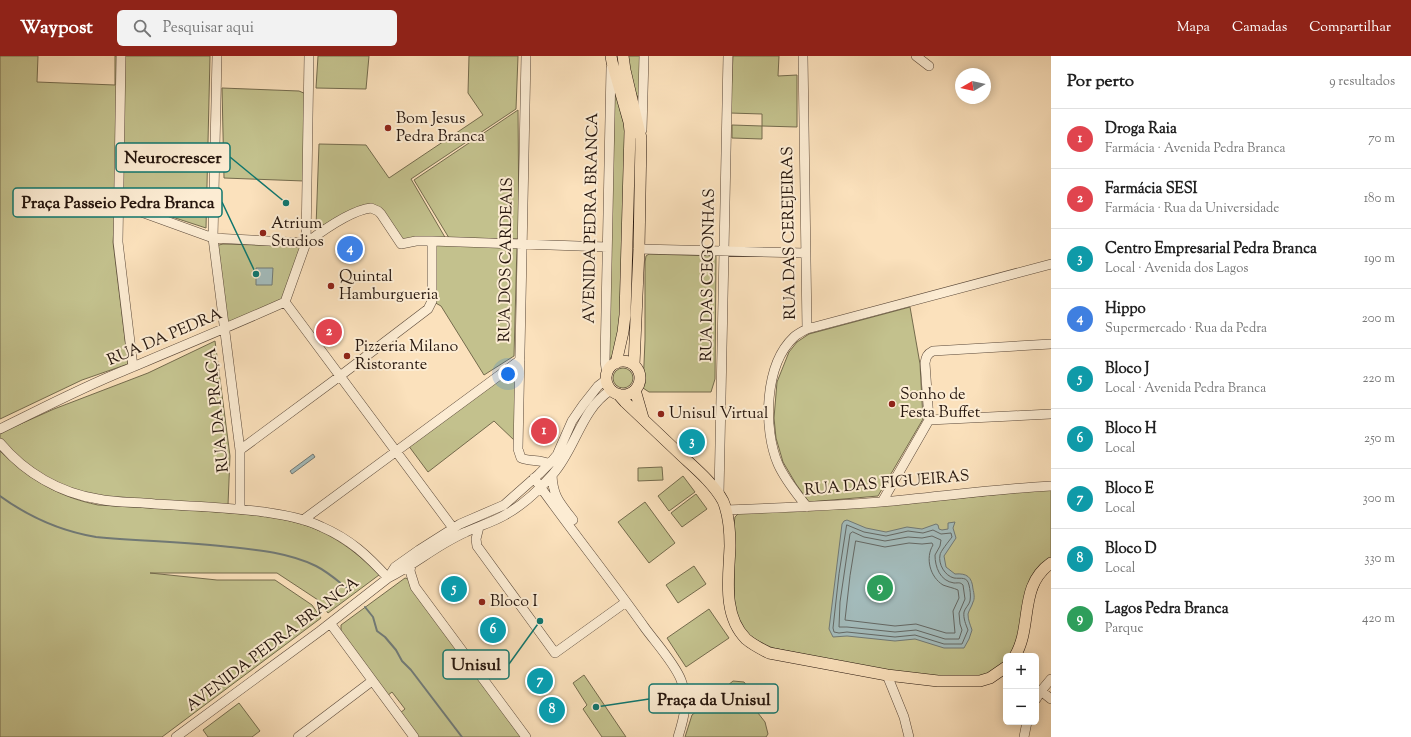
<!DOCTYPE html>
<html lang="pt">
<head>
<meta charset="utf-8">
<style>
  body { margin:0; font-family:"Sorts Mill Goudy",serif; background:#f2f2f2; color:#222 }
  .controls { position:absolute; right:12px; bottom:12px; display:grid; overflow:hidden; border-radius:6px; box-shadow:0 2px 10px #0003 }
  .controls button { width:36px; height:36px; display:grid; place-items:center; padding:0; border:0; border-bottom:1px solid #e0e0e0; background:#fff; color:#222; font:20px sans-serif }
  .compass { position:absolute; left:955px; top:12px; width:36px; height:36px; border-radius:50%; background:#fff; box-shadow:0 2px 10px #0003; rotate:261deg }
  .you { position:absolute; left:508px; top:318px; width:14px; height:14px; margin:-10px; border:3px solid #fff; border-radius:50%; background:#1a73e8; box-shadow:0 0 0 6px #1a73e833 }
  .badge { display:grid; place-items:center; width:26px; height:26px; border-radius:50%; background:#8f2418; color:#fff; font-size:13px; font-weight:700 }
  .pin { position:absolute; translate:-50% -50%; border:2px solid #fff; box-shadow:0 1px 4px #0006 }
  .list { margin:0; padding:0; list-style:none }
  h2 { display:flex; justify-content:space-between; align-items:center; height:52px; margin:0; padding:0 16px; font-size:17px }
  h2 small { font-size:13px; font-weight:400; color:#767676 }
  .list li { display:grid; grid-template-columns:26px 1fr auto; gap:12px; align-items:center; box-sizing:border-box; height:60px; padding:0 16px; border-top:1px solid #e0e0e0 }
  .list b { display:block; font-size:15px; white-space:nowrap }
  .list p { margin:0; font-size:13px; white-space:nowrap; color:#767676 }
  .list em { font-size:13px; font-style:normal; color:#767676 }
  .icon { flex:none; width:22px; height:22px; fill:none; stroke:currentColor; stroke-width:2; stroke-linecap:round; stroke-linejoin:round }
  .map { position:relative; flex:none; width:1051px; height:681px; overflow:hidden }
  header { display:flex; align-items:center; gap:24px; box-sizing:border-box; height:56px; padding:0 20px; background:#8f2418; color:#fff }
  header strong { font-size:19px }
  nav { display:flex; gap:22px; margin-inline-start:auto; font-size:14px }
  .search { width:280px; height:36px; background:#f2f2f2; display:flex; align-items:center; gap:10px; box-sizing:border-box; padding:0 14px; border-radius:6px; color:#767676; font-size:15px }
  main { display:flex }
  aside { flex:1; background:#fff }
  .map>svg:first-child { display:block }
</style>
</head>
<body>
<header>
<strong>Waypost</strong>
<div class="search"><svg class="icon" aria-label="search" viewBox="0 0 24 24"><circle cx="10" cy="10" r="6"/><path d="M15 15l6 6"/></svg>Pesquisar aqui</div>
<nav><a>Mapa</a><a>Camadas</a><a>Compartilhar</a></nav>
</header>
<main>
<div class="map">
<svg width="1051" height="681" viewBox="0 0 1051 681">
  <rect width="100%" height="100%" fill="#fbe1bc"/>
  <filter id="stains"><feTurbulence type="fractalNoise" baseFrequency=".005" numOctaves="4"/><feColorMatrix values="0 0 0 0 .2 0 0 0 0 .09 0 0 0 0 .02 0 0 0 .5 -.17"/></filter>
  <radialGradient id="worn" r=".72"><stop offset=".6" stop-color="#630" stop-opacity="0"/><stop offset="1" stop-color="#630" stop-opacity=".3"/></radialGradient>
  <path fill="#c3c18d" stroke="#746b4d" d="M0,0h38l-1,26 78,3v-29h95l-4,172 -83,-27 -7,-2 -3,43 15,122 -46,16 -82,39z
    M318,0h51l-3,33 -50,-1z
    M469,0h49l-2,53 -105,70 35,60 -44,2 -22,-32 -64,18 3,-83 47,1 23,33 94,-63 -15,-22z
    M626,0h16l-2,46 -7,-15z
    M733,0h46l-1,20 19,-1v52l-35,-1v13l-30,-1v-13l30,1v-12l-32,-1z
    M222,32l77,3 7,3 -2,87 -80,-3z
    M615,32l11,44 -5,197 -4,21 -9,11z
    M518,54l1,129 -70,-1 -35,-58z
    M433,186l84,3 -3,111 -30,19 -43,-69 -9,-5z
    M223,188l74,2 4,2 -19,52 -55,27 -10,-79 2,-3z
    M649,198l67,2 -1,123 -4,13h-62l-6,-4 2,-48v-78l1,-6z
    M910,251l10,57 3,55 -45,77 -69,6 -13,-18 -13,-22 -7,-24 -2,-20 3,-36 12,-30 8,-10 12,-8z
    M215,285l15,115 -2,49 -113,-6 -37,-7 -44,-21 -34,-32v-6l54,-24 94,-36z
    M517,310l-2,75 -21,-20 -66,51 -20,-27z
    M613 322a10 10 0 1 1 20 0a10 10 0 1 1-20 0Z
    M0,395c31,29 56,45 98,54 36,2 71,4 106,6 37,3 80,4 114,19 24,11 43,26 61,45l-51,38 -10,-13 -41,-27h-127l67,7h58l37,25 9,13 -159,119h-162z
    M662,411l1,13 -25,1v-13z
    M683,420l12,16 -26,19 -11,-15z
    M1051,433v68l-1,1 -40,98h-4v6l-22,14 -26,2 -66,-6 -119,-24c-37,-15 -39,-31 -39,-68 0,-19 -1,-37 0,-56l1,-7 4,-4 143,-7z
    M696,438l11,15 -25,18 -11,-14z
    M645,446l30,41 -26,20 -31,-41z
    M694,510l12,18 -28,19 -12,-18z
    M405,522l4,1 113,158h-104l-18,-24 5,-4 -13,-17 -5,4 -46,-64v-7z
    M709,553l20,29 -43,29 -19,-29z
    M584,619l42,62h-24l-19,-28 4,-4 -14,-22z
    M733,625l11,1 7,9 7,22 7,9 3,12 -2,3h-81l7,-22z
    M239,647l21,28 -8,6h-44l-5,-7z"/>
  <path fill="#a3bbbb" stroke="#717975" d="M256,212h17l-1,17h-16z
    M313,398l2,3 -23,17 -2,-3z
    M847,464l19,8 20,4 21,-5 15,2 14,-5 2,1 1,4 3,1 6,-1v-6l7,-1 -2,6 3,10 -12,18 2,11 9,7c12,-1 17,3 18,15 1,4 2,10 0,13 -1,4 -4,8 -5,12 0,6 2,10 4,16l-3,9 -5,9h-20l-29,-9 -20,2 -48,-5 -14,1 -4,-8 13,-105 2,-3z"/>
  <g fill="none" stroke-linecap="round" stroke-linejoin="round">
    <path stroke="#646864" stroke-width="1" d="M847,469l17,7 22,4 22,-5 15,2 10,-3 8,4 10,-1 1,4c-3,4 -12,15 -12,18 -2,9 5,21 14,23 7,1 13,-2 15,7 1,4 2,11 1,16 -1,4 -5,7 -6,11 -1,6 2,13 4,18l-6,14h-18l-29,-9 -20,2 -48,-5 -8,1 -5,-1 -1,-4 6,-54z
      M853,476l11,5 21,4 23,-4 14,1 10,-2 9,4 -1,6 -5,9c0,12 5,26 19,28 5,0 6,-1 9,2l2,14 -6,14 1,11 2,6 -3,9h-14l-29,-9 -21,2 -48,-5h-8l1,-25 10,-68z
      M856,485l29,6 24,-4 13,1 10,-1 1,2c-8,13 -3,32 10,40 5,2 11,3 15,5l1,8 -6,13 2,22h-9l-30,-9 -21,2 -50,-6 5,-44z"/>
    <path stroke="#717975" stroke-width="2" d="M0,440c29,21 60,35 96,41 44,4 89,5 134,10 29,3 59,6 86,19 12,6 22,15 32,23
      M365,551l8,10 4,14 8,6 11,13 6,11 9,9 51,67"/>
    <defs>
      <path id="minor" d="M121,0l-3,186 15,125
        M217,0l-4,182 27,212v59
        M526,0l-8,393 3,9c9,4 19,1 28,6
        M803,0l4,273c-4,2 -10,5 -13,8 -30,28 -31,92 -16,127 7,16 19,30 29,43
        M916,0l13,10
        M642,74l2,-74
        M119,148l94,34 93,5
        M306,187c16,-12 45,-33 65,-35l7,3 3,3 20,30 15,-3h16l175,6
        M639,193l166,4
        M285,246l168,226
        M807,273l244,-65
        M607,319l-2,-14 6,-293
        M929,364l122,-6
        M0,373c41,-20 81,-41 123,-58 55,-23 108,-45 162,-69l21,-59 3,-187
        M0,387c25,30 60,50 98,56 19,4 38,3 57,5 36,2 73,3 109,8 19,3 40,6 58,15 28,12 46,29 66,51
        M240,394l100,-74 88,-67 4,-8v-60
        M552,419c1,22 8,28 21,45
        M534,422c36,51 75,99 111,150 11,15 30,36 36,52 8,20 3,38 -3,57
        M719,438l9,-438
        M882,446l47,-82 -4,-57c1,-6 2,-9 8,-12l118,-7
        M726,454c52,-2 103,-4 155,-8 57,-5 113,-13 170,-16
        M303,464l217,-160
        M479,471l-3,12 1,7 78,107 71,-51
        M411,509l-1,6 5,16 111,150
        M388,522l7,-11 24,-17 41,-26 44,-19 35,-31 13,-13 5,-6 15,-34 11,-16 15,-19 8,-6
        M330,567l84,114
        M887,619l17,42 5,20
        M1041,635l10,8
        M1036,643l5,-8 10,-12
        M176,681l144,-106 68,-53c20,-10 38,-24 57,-35 7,-4 14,-8 21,-11 13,-6 27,-10 39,-17 18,-10 35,-26 48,-41 23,-26 28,-65 58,-84
        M298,681l74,-56
        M1024,681l3,-15"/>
      <path id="major" d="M611,0l1,6 17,60 1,9 -5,184 -2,17 -7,31
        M623,0l2,14 16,68 -2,111 -5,116
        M606 322a17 17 0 1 1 34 0a17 17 0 1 1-34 0Z
        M635,334l8,28
        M618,338l7,8c19,18 38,36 57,54 14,13 32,28 41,45 6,14 7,29 7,45 -1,30 -8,69 16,93 7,6 15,10 23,14l118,22 51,6h42l10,-3 16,-11
        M1015,600c18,-30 3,-70 36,-93"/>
    </defs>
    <use href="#minor" stroke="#5a4839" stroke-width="10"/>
    <use href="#major" stroke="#25150d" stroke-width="12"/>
    <use href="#minor" stroke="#fcecd3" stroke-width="9"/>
    <use href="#major" stroke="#fbe1bc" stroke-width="11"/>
  </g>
  <g fill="#8f2418" stroke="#fcecd3" stroke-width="1.5">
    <circle cx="388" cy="72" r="4"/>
    <circle cx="263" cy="177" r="4"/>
    <circle cx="331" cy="230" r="4"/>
    <circle cx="347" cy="300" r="4"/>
    <circle cx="892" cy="348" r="4"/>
    <circle cx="661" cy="358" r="4"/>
    <circle cx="482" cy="546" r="4"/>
  </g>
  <g text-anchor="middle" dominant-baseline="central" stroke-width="4" stroke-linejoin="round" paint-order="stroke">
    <g font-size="16" fill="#25150d" stroke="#fcecd3" text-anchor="start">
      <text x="396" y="63">Bom Jesus<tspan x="396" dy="18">Pedra Branca</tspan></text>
      <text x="271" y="168">Atrium<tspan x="271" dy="18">Studios</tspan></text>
      <text x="339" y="221">Quintal<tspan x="339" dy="18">Hamburgueria</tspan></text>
      <text x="355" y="291">Pizzeria Milano<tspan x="355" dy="18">Ristorante</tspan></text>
      <text x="900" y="339">Sonho de<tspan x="900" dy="18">Festa Buffet</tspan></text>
      <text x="669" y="358">Unisul Virtual</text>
      <text x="490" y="546">Bloco I</text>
    </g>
    <g font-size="16" fill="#25150d" stroke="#fcecd3">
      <text transform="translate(592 162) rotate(-89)">AVENIDA PEDRA BRANCA</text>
      <text transform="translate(790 177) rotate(-91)">RUA DAS CEREJEIRAS</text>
      <text transform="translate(507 204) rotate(-89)">RUA DOS CARDEAIS</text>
      <text transform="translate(709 219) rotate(-89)">RUA DAS CEGONHAS</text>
      <text transform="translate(165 282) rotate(-23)">RUA DA PEDRA</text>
      <text transform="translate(218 354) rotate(-96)">RUA DA PRAÇA</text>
      <text transform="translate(887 428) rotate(-5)">RUA DAS FIGUEIRAS</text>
      <text transform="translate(273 589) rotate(-37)">AVENIDA PEDRA BRANCA</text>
    </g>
  </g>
  <path fill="none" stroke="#0f766e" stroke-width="1.5" d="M286 147L230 101M256 218L222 146M540 565L509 608M596 651L649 643"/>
  <g fill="#0f766e" stroke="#fcecd3" stroke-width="1.5">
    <circle cx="286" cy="147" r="4"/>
    <circle cx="256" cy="218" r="4"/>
    <circle cx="540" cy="565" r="4"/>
    <circle cx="596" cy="651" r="4"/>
  </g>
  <g fill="#fcecd3" stroke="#0f766e" stroke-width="1.5">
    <rect x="116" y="87" width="114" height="29" rx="4"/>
    <rect x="13" y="132" width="209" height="29" rx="4"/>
    <rect x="443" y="594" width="66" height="29" rx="4"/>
    <rect x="649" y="628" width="129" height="29" rx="4"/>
  </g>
  <g font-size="17" text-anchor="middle" font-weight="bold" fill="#25150d">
    <text x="173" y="107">Neurocrescer</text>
    <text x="118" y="152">Praça Passeio Pedra Branca</text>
    <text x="476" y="614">Unisul</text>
    <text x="714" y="649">Praça da Unisul</text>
  </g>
  <rect width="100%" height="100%" filter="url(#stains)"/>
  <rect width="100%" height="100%" fill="url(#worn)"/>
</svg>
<div class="controls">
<button>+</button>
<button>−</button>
</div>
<svg class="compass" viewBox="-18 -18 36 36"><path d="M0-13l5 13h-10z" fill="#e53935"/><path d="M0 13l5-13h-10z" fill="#767676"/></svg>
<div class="you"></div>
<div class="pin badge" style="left:544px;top:375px;background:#e0444e">1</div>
<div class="pin badge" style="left:329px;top:276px;background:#e0444e">2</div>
<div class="pin badge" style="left:692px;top:386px;background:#0f9aa8">3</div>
<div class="pin badge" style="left:350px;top:193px;background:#3f7fe0">4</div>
<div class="pin badge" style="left:454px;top:533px;background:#0f9aa8">5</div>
<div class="pin badge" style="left:493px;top:574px;background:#0f9aa8">6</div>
<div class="pin badge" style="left:540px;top:625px;background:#0f9aa8">7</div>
<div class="pin badge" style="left:552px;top:654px;background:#0f9aa8">8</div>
<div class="pin badge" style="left:880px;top:532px;background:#2e9e5b">9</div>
</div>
<aside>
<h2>Por perto<small>9 resultados</small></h2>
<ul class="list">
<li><span class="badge" style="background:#e0444e">1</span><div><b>Droga Raia</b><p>Farmácia · Avenida Pedra Branca</p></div><em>70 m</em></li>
<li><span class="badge" style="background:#e0444e">2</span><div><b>Farmácia SESI</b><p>Farmácia · Rua da Universidade</p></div><em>180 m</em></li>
<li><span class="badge" style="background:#0f9aa8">3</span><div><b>Centro Empresarial Pedra Branca</b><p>Local · Avenida dos Lagos</p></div><em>190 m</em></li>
<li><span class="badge" style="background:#3f7fe0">4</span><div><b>Hippo</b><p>Supermercado · Rua da Pedra</p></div><em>200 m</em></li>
<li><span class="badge" style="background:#0f9aa8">5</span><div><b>Bloco J</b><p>Local · Avenida Pedra Branca</p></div><em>220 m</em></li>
<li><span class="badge" style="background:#0f9aa8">6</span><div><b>Bloco H</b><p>Local</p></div><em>250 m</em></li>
<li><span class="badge" style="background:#0f9aa8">7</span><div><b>Bloco E</b><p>Local</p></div><em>300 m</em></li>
<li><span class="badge" style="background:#0f9aa8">8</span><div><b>Bloco D</b><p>Local</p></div><em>330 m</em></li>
<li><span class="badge" style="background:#2e9e5b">9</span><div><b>Lagos Pedra Branca</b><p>Parque</p></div><em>420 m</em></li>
</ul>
</aside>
</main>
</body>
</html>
